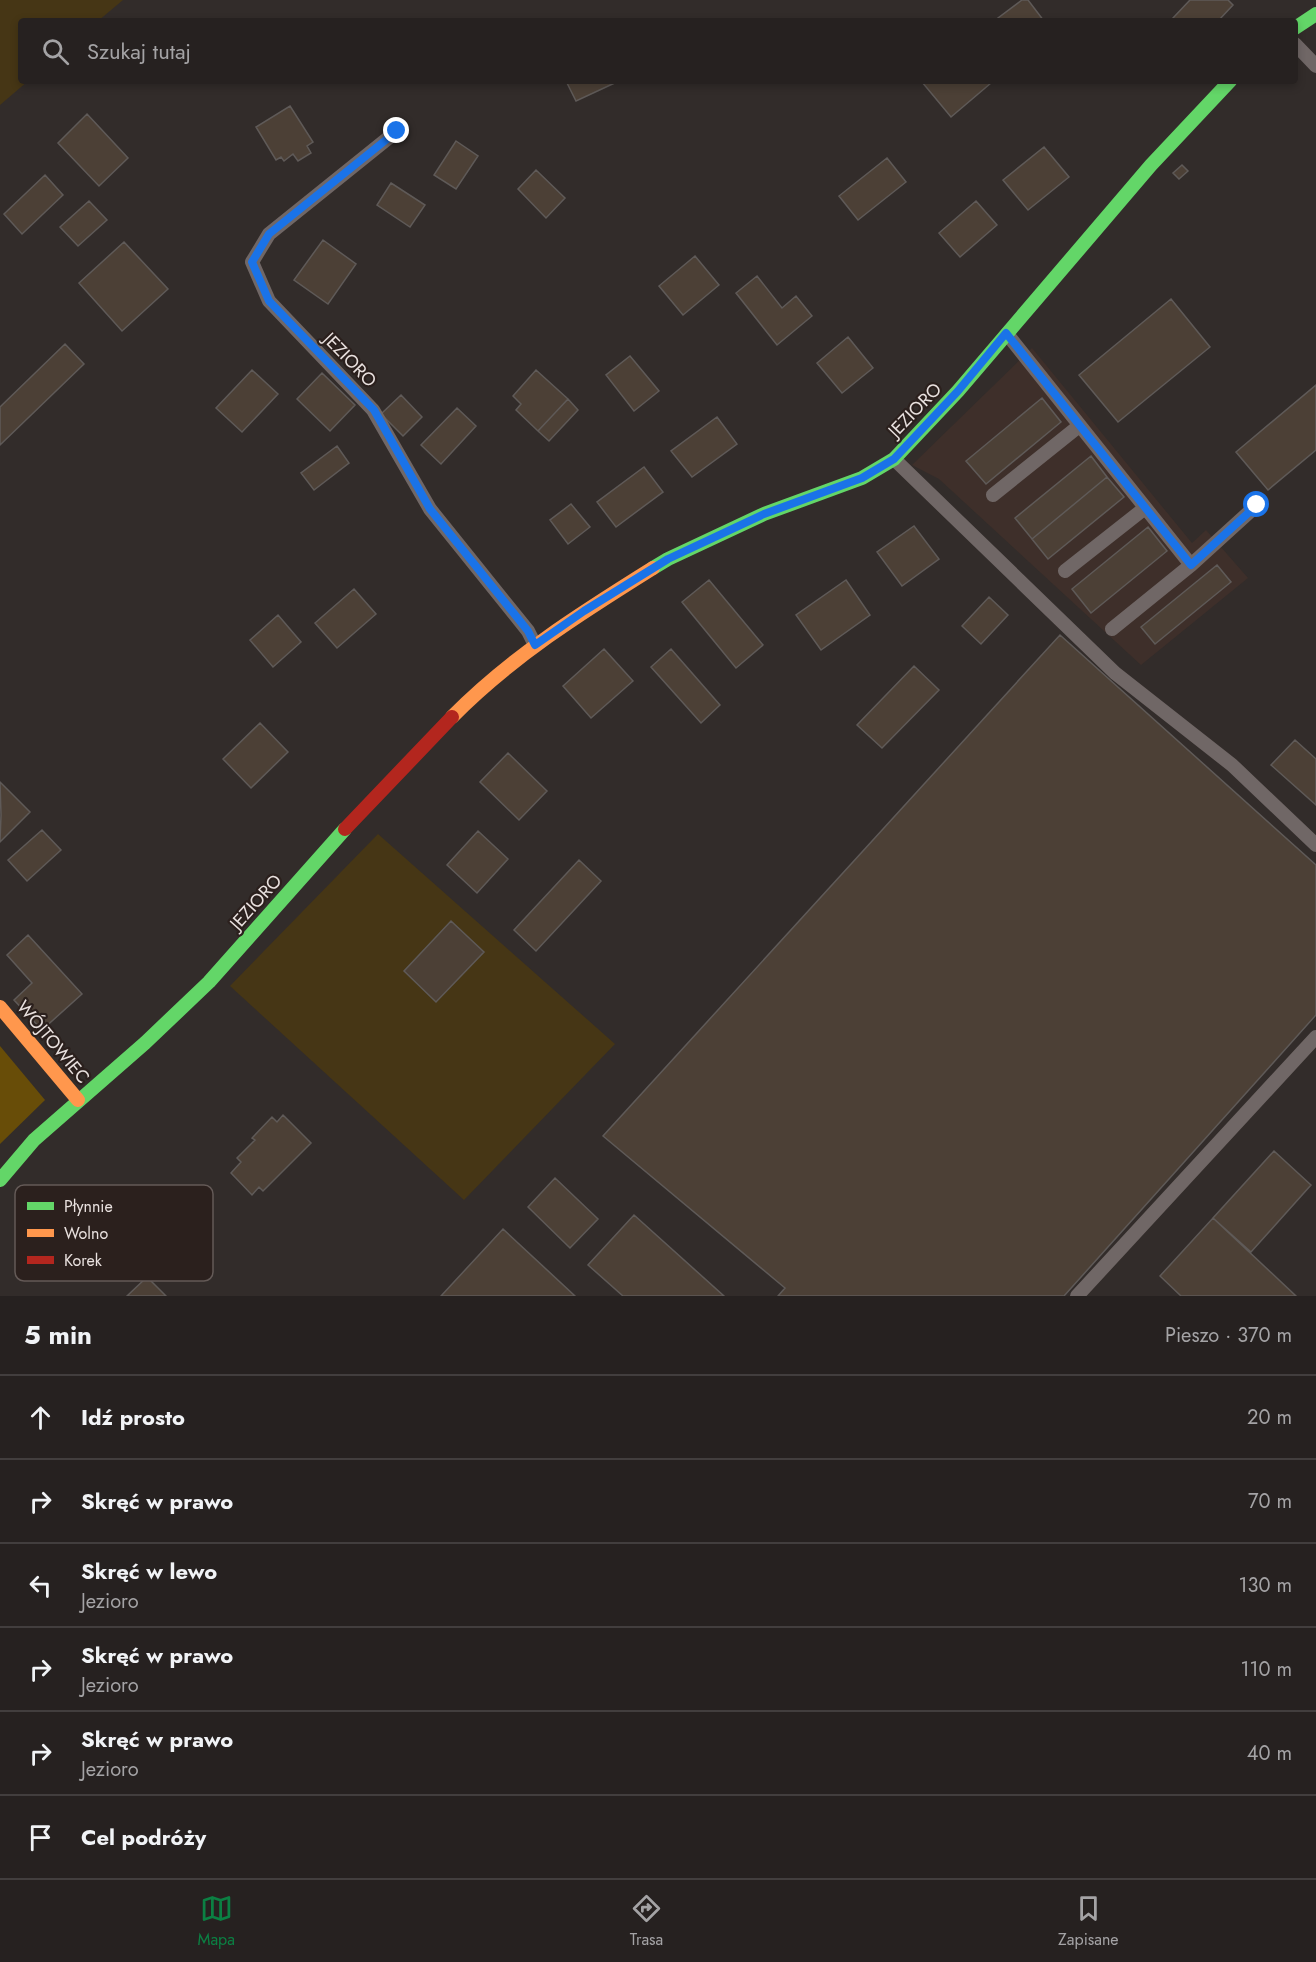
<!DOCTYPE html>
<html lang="pl">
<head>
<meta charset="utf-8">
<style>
  body { margin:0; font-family:Jost,sans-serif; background:#2e2929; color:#f1f3f6 }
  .stop { position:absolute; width:18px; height:18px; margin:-14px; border:4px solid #1a73e8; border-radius:50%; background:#fff }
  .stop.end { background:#1a73e8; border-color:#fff; box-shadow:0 2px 6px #0008 }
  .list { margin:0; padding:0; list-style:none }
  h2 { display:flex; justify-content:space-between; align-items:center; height:78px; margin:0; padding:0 24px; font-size:26px }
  h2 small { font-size:20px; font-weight:400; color:#a4a3a5 }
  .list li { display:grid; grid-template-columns:39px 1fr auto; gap:18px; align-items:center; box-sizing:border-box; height:84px; padding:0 24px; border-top:2px solid #423e3e }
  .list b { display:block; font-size:22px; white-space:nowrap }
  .list p { margin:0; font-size:20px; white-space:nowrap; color:#a4a3a5 }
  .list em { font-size:20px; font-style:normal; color:#a4a3a5 }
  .icon { flex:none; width:33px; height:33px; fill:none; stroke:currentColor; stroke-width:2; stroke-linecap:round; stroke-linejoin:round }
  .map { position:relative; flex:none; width:1316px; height:1296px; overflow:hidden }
  .search { position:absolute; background:#262120; box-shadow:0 3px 9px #0003; left:18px; right:18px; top:18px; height:66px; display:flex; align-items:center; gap:15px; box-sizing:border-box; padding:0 21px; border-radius:6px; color:#a4a3a5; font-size:22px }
  .sheet { height:582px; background:#262120 }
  nav { display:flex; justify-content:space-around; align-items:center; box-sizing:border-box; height:84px; border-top:2px solid #423e3e; background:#262120; font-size:16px; color:#a4a3a5 }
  nav a { display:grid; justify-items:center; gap:3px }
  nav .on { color:#0b8043 }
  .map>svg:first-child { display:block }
</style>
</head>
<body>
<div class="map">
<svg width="1316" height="1296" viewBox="0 0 1316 1296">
  <rect width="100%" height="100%" fill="#322c2a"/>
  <path fill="#3e2f2a" d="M1032,348l160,195 14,-13 42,48 -107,87 -202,-186 -27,-14z"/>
  <path fill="#463615" d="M0,0h123l-25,21h-77v60h7l-28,24z
    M378,834l237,210 -151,156 -234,-214z"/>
  <path fill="#684d08" d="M0,1046l45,54 -45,44z"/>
  <path fill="#4c4036" stroke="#5f5a58" stroke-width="1.5" d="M1022,0h6l16,21h-50z
    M1190,0h38l5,5 -15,16h-42l-3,-3z
    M566,81h53l-43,20z
    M923,81h66l2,2 -40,34 -29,-35z
    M290,106l23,36 -6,4 4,7 -13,8 -5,-7 -9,7 -3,-4 -5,3 -20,-33z
    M87,114l41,44 -29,28 -41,-43z
    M456,141l22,15 -22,33 -22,-14z
    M1044,147l25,30 -41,33 -25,-30z
    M887,158l19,24 -48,38 -19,-24z
    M1182,165l6,6 -9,8 -6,-6z
    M536,170l29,28 -19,20 -28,-29z
    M45,175l18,20 -41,39 -18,-20z
    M391,183l34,22 -15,22 -33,-22z
    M89,201l18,19 -29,26 -18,-19z
    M976,201l21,24 -37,32 -21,-24z
    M323,240l33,24 -28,40 -34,-24z
    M124,242l44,47 -46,42 -43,-48z
    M695,256l24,29 -36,30 -24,-29z
    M757,276l25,32 14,-12 16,20 -35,29 -41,-52z
    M1171,299l39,48 -92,75 -39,-47z
    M848,337l25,31 -31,25 -25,-30z
    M65,344l19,20 -84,81v-38z
    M630,356l29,35 -25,20 -28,-36z
    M252,370l26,24 -36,38 -26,-24z
    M536,370l32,29 -30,32 -22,-21 5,-6 -8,-8z
    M322,373l33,32 -25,26 -33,-32z
    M1316,385v65l-48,40 -32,-38z
    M401,395l21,22 -19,19 -22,-22z
    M1042,398l19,24 -75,62 -20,-23z
    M568,399l10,11 -29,31 -11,-10z
    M457,408l19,18 -35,38 -20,-19z
    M717,417l20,27 -45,33 -21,-26z
    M337,446l12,17 -35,27 -13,-17z
    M1091,456l16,21 -75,62 -17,-21z
    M644,467l19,25 -47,35 -19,-25z
    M1107,477l17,20 -76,62 -16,-20z
    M571,504l19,23 -22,17 -18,-24z
    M914,526l25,33 -37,27 -25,-34z
    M1148,527l19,24 -76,62 -19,-24z
    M1217,565l14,17 -76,62 -14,-17z
    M709,580l54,65 -27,23 -54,-66z
    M846,580l24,35 -49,35 -25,-35z
    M354,589l22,25 -39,34 -22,-25z
    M989,597l19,18 -27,29 -19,-18z
    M278,615l23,27 -28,25 -23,-27z
    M1060,635l256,230v150l-252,281h-286l7,-8 -182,-152z
    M604,649l29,32 -42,37 -28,-32z
    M671,649l49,56 -19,18 -50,-56z
    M914,666l25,24 -57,58 -25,-23z
    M260,723l28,29 -37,36 -28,-29z
    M1295,740l21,19v46l-45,-40z
    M508,753l39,38 -28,29 -39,-38z
    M0,782l30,30 -30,30 1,-27z
    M42,830l19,20 -34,31 -19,-21z
    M478,831l30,28 -31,34 -30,-28z
    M579,860l22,21 -65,70 -22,-21z
    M451,921l33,31 -48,50 -32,-31z
    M28,935l54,59 -40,36 -28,-30 18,-17 -25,-28z
    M283,1115l28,28 -48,48 -4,-4 -7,8 -21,-22 10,-11 -4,-4 18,-18 -3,-2 20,-21 5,5z
    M1274,1151l37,34 -60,67 -38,-34z
    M555,1178l43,41 -28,29 -42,-41z
    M634,1215l90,81h-101l-35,-31z
    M1213,1218l83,78h-115l-21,-20z
    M503,1229l72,67h-134z
    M147,1277l19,19h-39z"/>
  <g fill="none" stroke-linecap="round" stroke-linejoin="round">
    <path stroke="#706766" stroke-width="14" d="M1295,44l21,22
      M397,131l-128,103 -17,28 17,39 104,109 57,99 98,122 7,14
      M1007,334l184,231 66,-60
      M894,459l221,214 117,92 84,80
      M993,495l86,-69
      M1065,571l80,-63
      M1112,629l79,-64
      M1077,1296l239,-259"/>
    <path stroke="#63d668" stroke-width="14" d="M1295,28l21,-14
      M653,568l15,-9 96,-45 98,-36 32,-19 64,-68 193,-226 79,-84
      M0,1180l34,-40 111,-97 64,-61 136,-153"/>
    <path stroke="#ff974d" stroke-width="14" d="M452,717c59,-60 129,-104 201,-149
      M0,1007l78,93"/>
    <path stroke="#b3261e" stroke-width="14" d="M345,829l107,-112"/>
  </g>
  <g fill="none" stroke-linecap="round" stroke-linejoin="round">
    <path stroke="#1a73e8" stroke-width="8" d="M397,131l-128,103 -17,28 17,39 105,109 56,99 98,122 7,14 49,-34 84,-52 96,-45 98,-36 32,-19 64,-68 48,-58 185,232 66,-60"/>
  </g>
  <g text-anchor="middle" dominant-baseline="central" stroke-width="4.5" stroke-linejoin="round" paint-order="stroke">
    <g font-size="18" fill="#e9e1df" stroke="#2b201d">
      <text transform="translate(350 360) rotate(46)">JEZIORO</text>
      <text transform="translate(915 410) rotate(-46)">JEZIORO</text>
      <text transform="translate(256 902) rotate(-48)">JEZIORO</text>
      <text transform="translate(53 1042) rotate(50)">WÓJTOWIEC</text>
    </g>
  </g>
  <rect x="15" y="1185" width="198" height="96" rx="9" fill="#2b201d" stroke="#645a57" stroke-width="1.5"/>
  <rect x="27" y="1202" width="27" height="8" fill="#63d668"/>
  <rect x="27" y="1229" width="27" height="8" fill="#ff974d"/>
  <rect x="27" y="1256" width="27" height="8" fill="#b3261e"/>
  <g font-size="16" fill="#e9e1df">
    <text x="64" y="1212">Płynnie</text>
    <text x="64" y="1239">Wolno</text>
    <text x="64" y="1266">Korek</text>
  </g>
</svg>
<div class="stop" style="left:1257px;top:505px"></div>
<div class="stop end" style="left:397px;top:131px"></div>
<div class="search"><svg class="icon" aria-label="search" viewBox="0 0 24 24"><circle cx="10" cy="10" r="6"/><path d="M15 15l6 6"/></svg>Szukaj tutaj</div>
</div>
<section class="sheet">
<h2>5 min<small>Pieszo · 370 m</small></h2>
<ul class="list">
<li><svg class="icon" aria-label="ahead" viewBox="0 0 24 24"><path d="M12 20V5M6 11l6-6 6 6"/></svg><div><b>Idź prosto</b></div><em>20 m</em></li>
<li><svg class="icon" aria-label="right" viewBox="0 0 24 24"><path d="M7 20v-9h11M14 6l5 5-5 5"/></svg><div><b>Skręć w prawo</b></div><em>70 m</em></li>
<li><svg class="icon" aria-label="left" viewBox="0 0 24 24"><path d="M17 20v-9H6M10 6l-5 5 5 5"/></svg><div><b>Skręć w lewo</b><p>Jezioro</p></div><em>130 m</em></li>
<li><svg class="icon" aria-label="right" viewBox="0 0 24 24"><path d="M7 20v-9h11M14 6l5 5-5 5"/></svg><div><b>Skręć w prawo</b><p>Jezioro</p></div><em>110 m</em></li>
<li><svg class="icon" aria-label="right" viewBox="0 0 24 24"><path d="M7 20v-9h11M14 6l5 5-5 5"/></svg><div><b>Skręć w prawo</b><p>Jezioro</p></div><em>40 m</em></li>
<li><svg class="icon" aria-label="arrive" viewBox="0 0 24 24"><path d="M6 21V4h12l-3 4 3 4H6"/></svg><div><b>Cel podróży</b></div></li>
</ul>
</section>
<nav>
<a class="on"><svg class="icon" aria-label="map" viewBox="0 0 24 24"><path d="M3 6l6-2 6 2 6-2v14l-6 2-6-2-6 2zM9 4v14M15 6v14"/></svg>Mapa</a>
<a><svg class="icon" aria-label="directions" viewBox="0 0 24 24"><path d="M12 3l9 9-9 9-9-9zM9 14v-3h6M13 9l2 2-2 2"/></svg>Trasa</a>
<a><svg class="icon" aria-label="saved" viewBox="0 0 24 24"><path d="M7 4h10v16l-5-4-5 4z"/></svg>Zapisane</a>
</nav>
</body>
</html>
